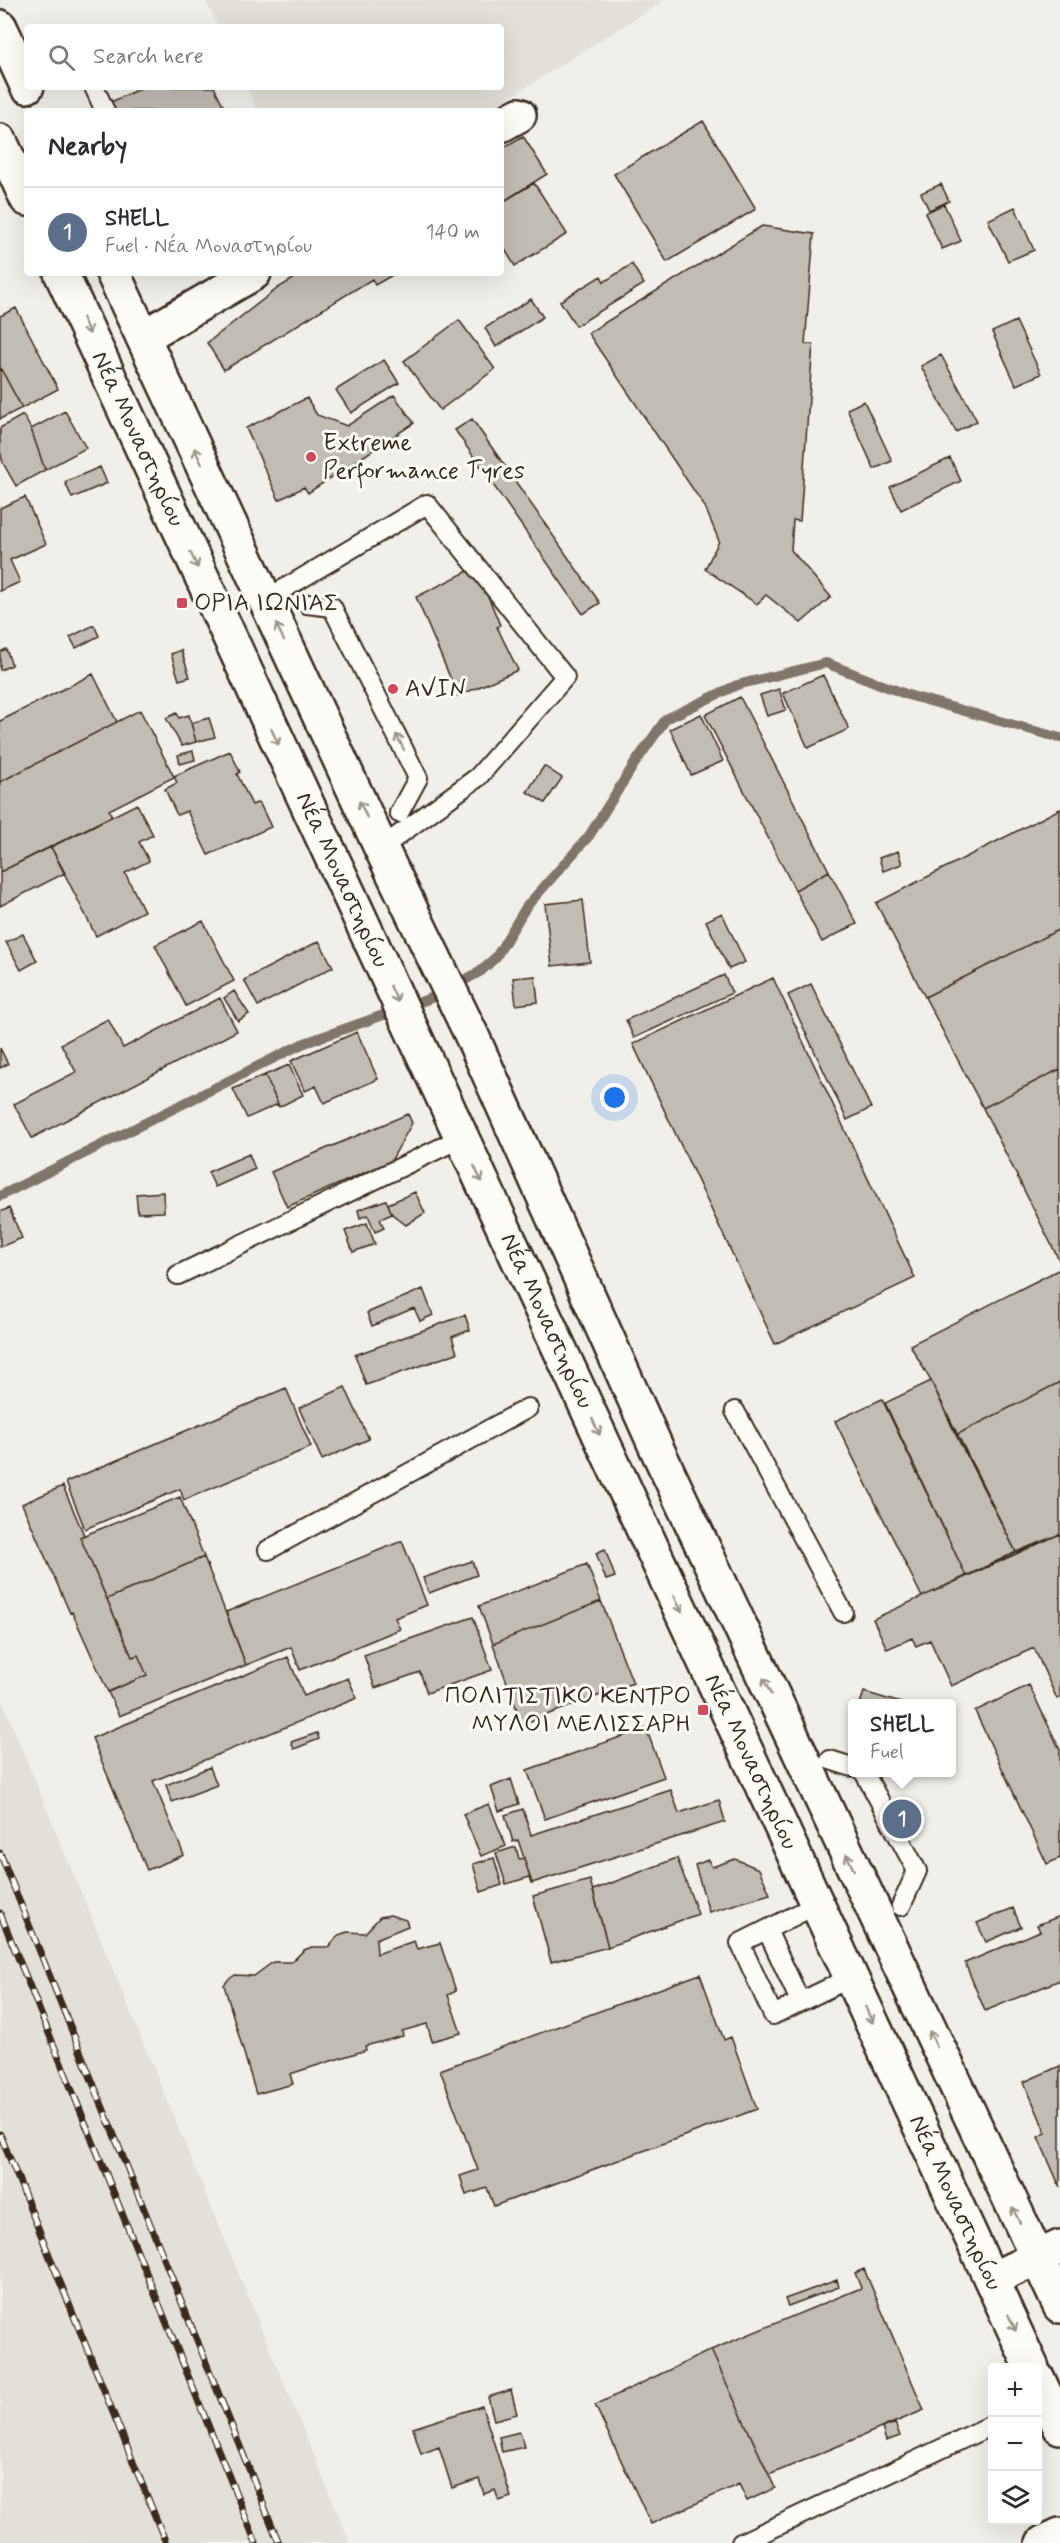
<!DOCTYPE html>
<html lang="en">
<head>
<meta charset="utf-8">
<style>
  body { margin:0; font-family:Mynerve,sans-serif; background:#f2f2f3; color:#2b2b33 }
  .controls { position:absolute; right:18px; bottom:18px; display:grid; overflow:hidden; border-radius:6px; box-shadow:0 6px 24px #0002 }
  .controls button { width:54px; height:54px; display:grid; place-items:center; padding:0; border:0; border-bottom:2px solid #e1e1e2; background:#fff; color:#2b2b33; font:30px sans-serif }
  .you { position:absolute; left:615px; top:1098px; width:21px; height:21px; margin:-15px; border:4px solid #fff; border-radius:50%; background:#1a73e8; box-shadow:0 0 0 9px #1a73e833 }
  .badge { display:grid; place-items:center; width:39px; height:39px; border-radius:50%; background:#d1495b; color:#fff; font-size:20px; font-weight:700 }
  .pin { position:absolute; translate:-50% -50%; border:3px solid #fff; box-shadow:0 2px 6px #0006 }
  .popup { position:absolute; left:848px; top:1699px; width:108px; height:78px; box-sizing:border-box; display:grid; place-content:center; border-radius:6px; background:#fff; filter:drop-shadow(0 2px 4px #0005); font-size:20px; white-space:nowrap; color:#7c7c81 }
  .popup b { font-size:22px; color:#2b2b33 }
  .popup::after { content:''; position:absolute; left:50%; top:100%; margin-left:-12px; border:12px solid transparent; border-top-color:#fff }
  .list { margin:0; padding:0; list-style:none }
  h2 { display:flex; justify-content:space-between; align-items:center; height:78px; margin:0; padding:0 24px; font-size:26px }
  h2 small { font-size:20px; font-weight:400; color:#7c7c81 }
  .list li { display:grid; grid-template-columns:39px 1fr auto; gap:18px; align-items:center; box-sizing:border-box; height:90px; padding:0 24px; border-top:2px solid #e1e1e2 }
  .list b { display:block; font-size:22px; white-space:nowrap }
  .list p { margin:0; font-size:20px; white-space:nowrap; color:#7c7c81 }
  .list em { font-size:20px; font-style:normal; color:#7c7c81 }
  .icon { flex:none; width:33px; height:33px; fill:none; stroke:currentColor; stroke-width:2; stroke-linecap:round; stroke-linejoin:round }
  .map { position:relative; flex:none; width:1060px; height:2543px; overflow:hidden }
  .search { position:absolute; background:#fff; box-shadow:0 6px 24px #0002; left:24px; top:24px; width:480px; height:66px; display:flex; align-items:center; gap:15px; box-sizing:border-box; padding:0 21px; border-radius:6px; color:#7c7c81; font-size:22px }
  .panel { position:absolute; background:#fff; box-shadow:0 6px 24px #0002; left:24px; top:108px; width:480px; height:168px; border-radius:6px }
  .map>svg:first-child { display:block }
</style>
</head>
<body>
<div class="map">
<svg width="1060" height="2543" viewBox="0 0 1060 2543">
  <rect width="100%" height="100%" fill="#f1efea"/>
  <filter id="ink" filterUnits="userSpaceOnUse"><feTurbulence type="fractalNoise" baseFrequency=".0167" numOctaves="2"/><feDisplacementMap in="SourceGraphic" scale="12" xChannelSelector="R" yChannelSelector="G"/><feConvolveMatrix kernelMatrix="1 2 1 2 8 2 1 2 1" color-interpolation-filters="sRGB"/></filter>
  <g filter="url(#ink)">
    <path fill="#e3e0da" d="M205,0h460l-177,111h-230l-11,-24h254v-60h-283z
      M0,1696l350,847h-350z"/>
    <g fill="none" stroke-linecap="round" stroke-linejoin="round">
      <path stroke="#80746b" stroke-width="10" d="M0,1196l302,-152 132,-47 47,-26 15,-14 30,-50 63,-71 46,-73 31,-44 71,-34 89,-22 82,32 152,43"/>
    </g>
    <path fill="#c1bcb4" stroke="#3b2a1e" stroke-width="1.5" d="M143,87h71l12,24h-134z
      M703,121l53,88 -89,53 -53,-88z
      M523,136l24,38 -46,29v-54z
      M534,183l33,51 -52,32 -14,-23v-40z
      M941,184l8,17 -20,9 -8,-17z
      M944,204l17,37 -19,8 -17,-36z
      M1015,207l19,43 -26,11 -20,-41z
      M762,226l52,8 -9,110h8l-13,177 -7,-1 -2,30 40,47 -30,26 -35,-28 -9,9 -52,-35 14,-28 -14,-34 -117,-174z
      M632,264l12,20 -68,42 -16,-25 41,-25 3,6z
      M303,273h93l-21,12 -3,-6 -148,91 -17,-27 71,-55z
      M531,299l12,18 -47,30 -11,-19z
      M16,308l42,81 -36,19 -22,-41v-51z
      M459,320l36,49 -55,41 -36,-49z
      M1016,321l25,53 -25,11 -24,-53z
      M941,355l36,66 -21,11 -35,-66z
      M384,360l15,23 -48,30 -15,-23z
      M0,367l22,41 -22,11z
      M394,395l20,28 -106,70 -4,-6 -25,13 -33,-72 61,-30 10,17 30,11z
      M864,401l28,60 -18,8 -27,-60z
      M65,411l21,37 -41,22 -14,-41z
      M23,415l8,14 14,41 -29,16 -13,-23 -3,-12v-23z
      M472,419l128,184 -17,11 -128,-184z
      M950,458l11,23 -60,29 -11,-23z
      M100,467l7,16 -35,15 -7,-16z
      M25,497l21,47 -36,16 10,22 -20,9v-83z
      M476,567l24,58 -3,2 21,43 -60,26 -42,-99z
      M94,625l5,11 -23,12 -6,-11z
      M6,649l6,16 -12,5v-18z
      M181,650l9,27 -11,3 -8,-26z
      M93,674l24,48 -117,60v-61z
      M823,675l26,54 -41,19 -25,-55z
      M779,689l7,21 -19,6 -7,-21z
      M740,697l89,174 -34,19 -90,-175z
      M140,710l34,67 -65,33 3,6 -112,56v-90z
      M177,713l2,5 10,-3 7,27 -14,4 -16,-28z
      M701,714l22,47 -32,14 -21,-46z
      M209,718l6,19 -19,5 -5,-19z
      M193,751l2,9 -15,4 -2,-9z
      M230,751l10,21 -3,2 15,31 7,-3 12,25 -63,28 -21,-44 -10,4 -12,-26 12,-6 -3,-7z
      M544,766l18,12 -17,25 -18,-11z
      M137,804l16,31 -14,7 10,19 -24,12 19,38 -48,25 -45,-89z
      M1060,809v120l-135,68 -49,-94z
      M51,847l14,26 -65,33v-34z
      M898,851l4,13 -19,7 -4,-13z
      M829,871l28,53 -35,18 -27,-52z
      M583,900l7,62 -38,4 -7,-62z
      M722,913l23,49 -16,7 -23,-48z
      M203,921l31,60 -48,25 -31,-61z
      M1060,929v140l-77,39 -58,-111z
      M23,934l14,27 -16,9 -15,-28z
      M319,941l14,26 -75,39 -14,-26z
      M724,975l8,18 -98,45 -8,-18z
      M535,976l3,26 -22,3 -3,-27z
      M773,978l142,300 -140,66 -142,-300z
      M811,984l60,124 -24,12 -59,-125z
      M234,991l15,23 -11,7 -14,-23z
      M220,998l17,33 -205,107 -18,-34 62,-32 -15,-28 47,-25 15,29z
      M357,1032l21,47 -54,24 -8,-17 -11,5 -14,-30z
      M0,1048l8,16 -8,4z
      M289,1065l14,30 -24,12 -14,-32z
      M1060,1069v193l-77,-154z
      M265,1075l13,29 -31,14 -14,-29z
      M408,1114l4,9 -21,38 -104,46 -16,-35z
      M249,1154l6,15 -40,18 -7,-15z
      M163,1192l1,20 -26,1 -2,-19z
      M415,1192l10,21 -19,12 -14,-11 -4,-10z
      M386,1200l6,14 -12,5 4,9 -9,4 -7,-17 -8,3 -2,-8z
      M9,1208l13,30 -22,9v-35z
      M367,1223l8,21 -22,8 -8,-21z
      M1060,1269v113l-104,53 -25,-54 -21,-36z
      M423,1289l10,26 -13,6 -6,-13 -42,18 -5,-13z
      M465,1315l5,15 -18,7 5,16 -91,32 -11,-30z
      M931,1381l85,171 -50,24 -81,-173z
      M1060,1382v152l-44,18 -60,-117z
      M345,1387l24,52 -47,21 -23,-52z
      M286,1388l25,59 -127,53 -4,-11 -95,40 -19,-47z
      M882,1399l84,177 -44,21 -87,-176z
      M63,1486l21,49 -4,2 52,120 6,-2 9,20 -39,17 -36,-80 -2,1 -48,-109z
      M180,1497l24,60 -97,42 -27,-62z
      M1060,1534v164l-3,1 -23,-51 -83,38 -21,-46 -14,6 -4,-8 -25,11 -14,-30z
      M402,1541l25,64 -32,13 5,11 -100,41 -9,-23 -45,18 -20,-53z
      M605,1549l10,28 -9,3 -10,-27z
      M204,1557l42,108 -127,51 -11,-24 39,-17 -9,-20 -6,2 -25,-58z
      M472,1561l5,14 -48,18 -6,-15z
      M587,1564l14,37 -108,43 -14,-38z
      M601,1601l32,82 -111,41 -29,-80z
      M473,1617l19,53 -65,23 -7,-21 -45,16 -11,-33z
      M288,1657l16,39 44,-18 9,20 -204,83 31,74 -37,15 -55,-132z
      M1029,1685l31,65v108l-13,6 -72,-153z
      M864,1692l40,12h-44z
      M646,1728l18,49 -119,42 -18,-49z
      M317,1733l2,6 -25,10 -3,-7z
      M210,1767l7,18 -45,17 -6,-17z
      M511,1779l8,25 -20,7 -8,-24z
      M671,1790l8,23 40,-13 6,22 -193,61 -14,-43 -5,2 -8,-27 18,-6 8,26z
      M489,1804l17,42 -25,10 -18,-42z
      M516,1847l3,12 5,-1 6,19 -24,7 -10,-31z
      M494,1858l8,27 -21,7 -8,-28z
      M677,1858l21,56 -90,33 -15,-57z
      M735,1859l24,10 11,25 -61,18 -14,-47 13,-5 4,7z
      M590,1880l18,67 -57,15 -18,-66z
      M1013,1908l8,19 -35,15 -9,-19z
      M390,1915l16,5 2,6 -32,13 1,15 37,-13 3,8 23,-6 16,48 -8,4 13,38 -29,8 -5,-17 -25,7 1,5 -38,10 1,4 -76,24 3,10 -37,10 -32,-109 4,-5 7,-5 19,1 19,-14h19l12,-12 8,-3h16l11,-12 8,-3 18,1 15,-16z
      M1060,1916v64l-75,31 -20,-48 75,-32 -3,-6z
      M700,1974l24,66 7,-3 26,72 -263,97 -7,-18 -21,7 -6,-19 18,-6 -38,-100z
      M1060,2066v121l-22,-50 8,-4 -22,-51z
      M864,2269l60,141 -155,65 -58,-125 150,-62 -6,-15z
      M837,2280l2,7 -51,19 -3,-7z
      M711,2350l64,138 -28,13 -8,-17 -88,40 -56,-119z
      M511,2390l6,24 -23,6 -6,-23z
      M482,2406l29,91 -12,4 -4,-11 -11,4 -5,-15 -27,9 -13,-41 -18,7 -8,-26z
      M895,2423l5,13 -14,5 -4,-13z
      M520,2432l4,15 -22,5 -3,-15z"/>
    <g fill="none" stroke-linecap="round" stroke-linejoin="round">
      <defs>
        <path id="lane" d="M94,87l11,24
          M265,600l162,-96 138,173 -87,100 -97,71
          M307,604l25,3 86,171 -19,35
          M178,1275l283,-137
          M735,1411l108,201
          M268,1550l260,-142
          M830,1760l22,7
          M864,1772l53,99 -16,35
          M818,1904l-78,39 33,72 79,-38
          M767,1930l33,71
          M741,2543l251,-118"/>
        <path id="street" d="M501,125l18,-10
          M143,337l111,-64
          M1043,2543l17,-8"/>
        <path id="secondary" d="M992,2279l68,-32"/>
        <g id="primary">
          <path d="M0,27l27,59"/>
          <path d="M0,141l27,58"/>
          <path id="s1" d="M61,273l971,2095"/>
          <path d="M113,273l268,575 91,188 184,411 404,859"/>
          <path d="M1038,2379l22,48"/>
        </g>
      </defs>
      <use href="#lane" stroke="#3b2a1e" stroke-width="22"/>
      <use href="#street" stroke="#3b2a1e" stroke-width="38"/>
      <use href="#secondary" stroke="#3b2a1e" stroke-width="38"/>
      <use href="#primary" stroke="#3b2a1e" stroke-width="38"/>
      <use href="#lane" stroke="#fdfcf7" stroke-width="18"/>
      <use href="#street" stroke="#fdfcf7" stroke-width="33"/>
      <use href="#secondary" stroke="#fdfcf7" stroke-width="33"/>
      <use href="#primary" stroke="#fdfcf7" stroke-width="33"/>
      <defs>
        <path id="rail" d="M0,1853l279,690
          M0,1913l256,630
          M0,2134l166,409"/>
      </defs>
      <use href="#rail" stroke="#3b2a1e" stroke-width="7"/>
      <use href="#rail" stroke="#fdfcf7" stroke-width="4.5" stroke-dasharray="14" stroke-linecap="butt"/>
    </g>
    <defs><path id="oneway-shaft" d="M-6 0H5M1.5-3L5.5 0L1.5 3" fill="none" stroke-width="1.6" stroke-linecap="round" stroke-linejoin="round" transform="scale(1.5)"/></defs>
    <g stroke="#9c938a">
      <use href="#oneway-shaft" transform="translate(86 326) rotate(65)"/>
      <use href="#oneway-shaft" transform="translate(198 456) rotate(-115)"/>
      <use href="#oneway-shaft" transform="translate(194 560) rotate(65)"/>
      <use href="#oneway-shaft" transform="translate(280 632) rotate(-115)"/>
      <use href="#oneway-shaft" transform="translate(275 737) rotate(65)"/>
      <use href="#oneway-shaft" transform="translate(400 742) rotate(-117)"/>
      <use href="#oneway-shaft" transform="translate(363 809) rotate(-115)"/>
      <use href="#oneway-shaft" transform="translate(394 994) rotate(65)"/>
      <use href="#oneway-shaft" transform="translate(478 1174) rotate(65)"/>
      <use href="#oneway-shaft" transform="translate(596 1427) rotate(65)"/>
      <use href="#oneway-shaft" transform="translate(678 1604) rotate(65)"/>
      <use href="#oneway-shaft" transform="translate(767 1686) rotate(-115)"/>
      <use href="#oneway-shaft" transform="translate(850 1862) rotate(-115)"/>
      <use href="#oneway-shaft" transform="translate(869 2015) rotate(65)"/>
      <use href="#oneway-shaft" transform="translate(933 2039) rotate(-115)"/>
      <use href="#oneway-shaft" transform="translate(1016 2215) rotate(-116)"/>
      <use href="#oneway-shaft" transform="translate(1012 2323) rotate(65)"/>
    </g>
  </g>
  <g fill="#d1495b" stroke="#fdfcf7" stroke-width="2">
    <circle cx="311" cy="457" r="6"/>
    <rect x="176" y="597" width="12" height="12" rx="3"/>
    <circle cx="393" cy="689" r="6"/>
    <rect x="697" y="1704" width="12" height="12" rx="3"/>
  </g>
  <g text-anchor="middle" dominant-baseline="central" stroke-width="6" stroke-linejoin="round" paint-order="stroke">
    <g font-size="24" fill="#3b2a1e" stroke="#fdfcf7">
      <text stroke="none"><textPath href="#s1" startOffset="183">Νέα Μοναστηρίου</textPath></text>
      <text stroke="none"><textPath href="#s1" startOffset="669">Νέα Μοναστηρίου</textPath></text>
      <text stroke="none"><textPath href="#s1" startOffset="1155">Νέα Μοναστηρίου</textPath></text>
      <text stroke="none"><textPath href="#s1" startOffset="1641">Νέα Μοναστηρίου</textPath></text>
      <text stroke="none"><textPath href="#s1" startOffset="2127">Νέα Μοναστηρίου</textPath></text>
    </g>
    <g font-size="24" fill="#3b2a1e" stroke="#fdfcf7" text-anchor="start">
      <text x="323" y="443">Extreme<tspan x="323" dy="28">Performance Tyres</tspan></text>
      <text x="194" y="603">ΟΡΙΑ ΙΩΝΙΑΣ</text>
      <text x="405" y="689">AVIN</text>
      <text x="691" y="1696" text-anchor="end">ΠΟΛΙΤΙΣΤΙΚΟ ΚΕΝΤΡΟ<tspan x="691" dy="28">ΜΥΛΟΙ ΜΕΛΙΣΣΑΡΗ</tspan></text>
    </g>
  </g>
</svg>
<div class="controls">
<button>+</button>
<button>−</button>
<button><svg class="icon" aria-label="layers" viewBox="0 0 24 24"><path d="M12 4l9 5-9 5-9-5zM3 14l9 5 9-5"/></svg></button>
</div>
<div class="you"></div>
<div class="pin badge" style="left:902px;top:1819px;background:#5c6f8a">1</div>
<div class="popup"><b>SHELL</b>Fuel</div>
<div class="search"><svg class="icon" aria-label="search" viewBox="0 0 24 24"><circle cx="10" cy="10" r="6"/><path d="M15 15l6 6"/></svg>Search here</div>
<section class="panel">
<h2>Nearby<small></small></h2>
<ul class="list">
<li><span class="badge" style="background:#5c6f8a">1</span><div><b>SHELL</b><p>Fuel · Νέα Μοναστηρίου</p></div><em>140 m</em></li>
</ul>
</section>
</div>
</body>
</html>
